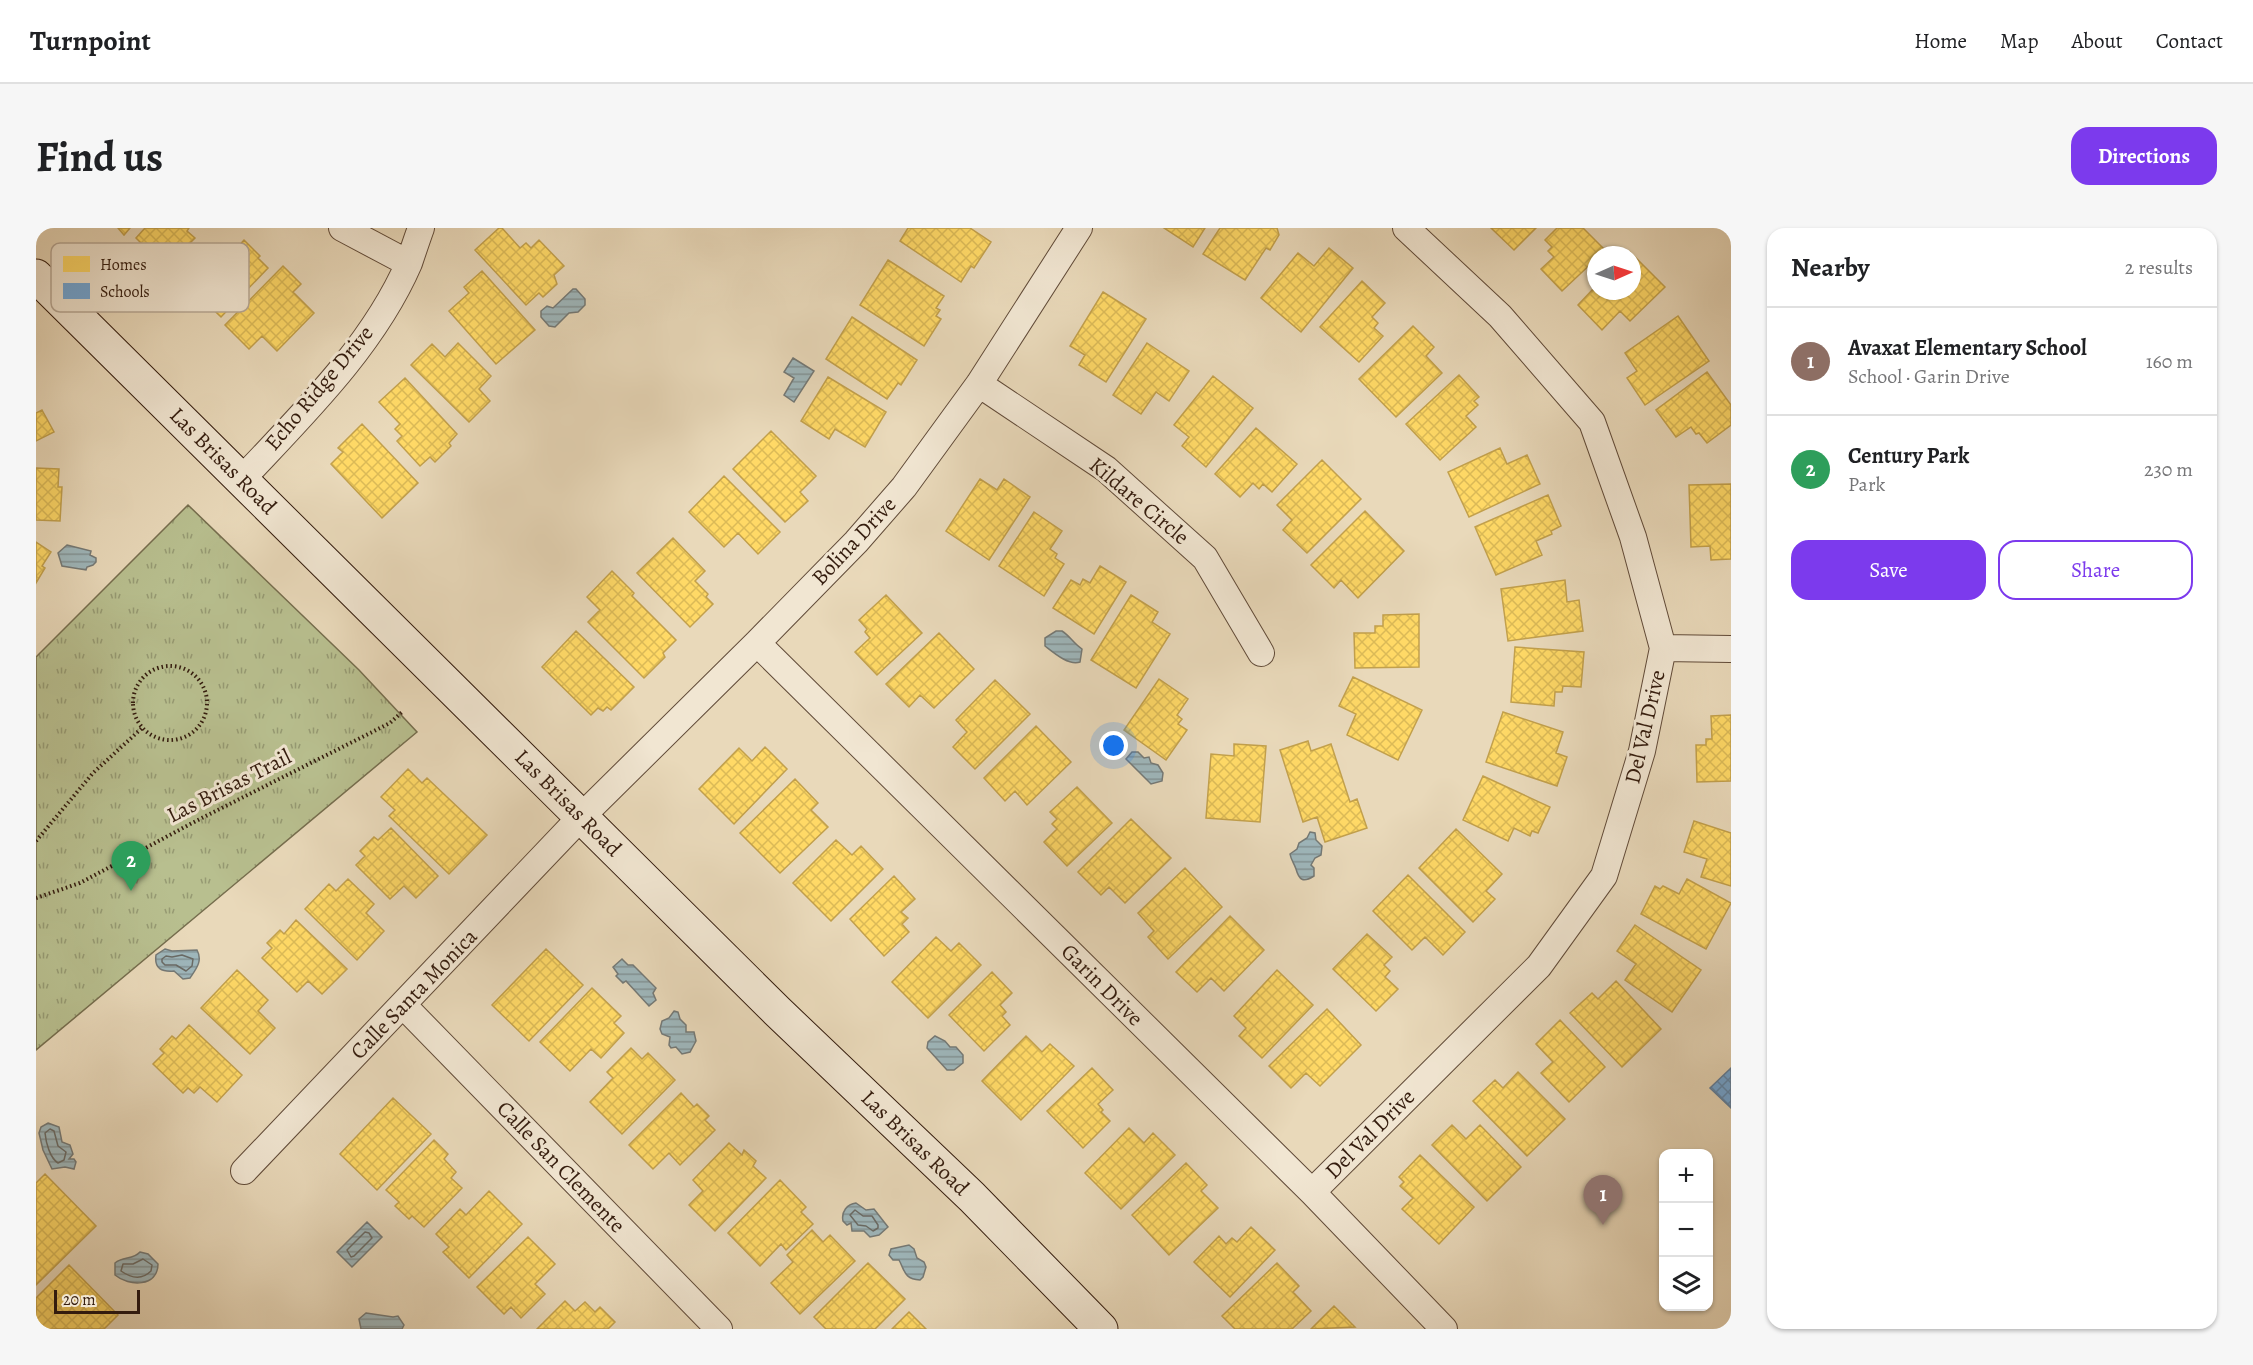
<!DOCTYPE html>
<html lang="en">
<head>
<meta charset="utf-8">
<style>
  body { margin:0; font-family:Alegreya,serif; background:#f6f6f6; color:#202124 }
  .controls { position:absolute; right:18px; bottom:18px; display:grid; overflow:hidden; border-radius:12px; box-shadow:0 2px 4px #0004 }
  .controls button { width:54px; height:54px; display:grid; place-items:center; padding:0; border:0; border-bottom:2px solid #e0e0e0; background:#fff; color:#202124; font:30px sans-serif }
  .compass { position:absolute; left:1551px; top:18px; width:54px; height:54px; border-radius:50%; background:#fff; box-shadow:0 2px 4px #0004; rotate:87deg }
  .scale { position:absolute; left:18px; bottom:15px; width:86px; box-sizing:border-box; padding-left:6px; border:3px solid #341c0e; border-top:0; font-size:16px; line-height:21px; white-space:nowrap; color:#341c0e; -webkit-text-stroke:4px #f1e6d2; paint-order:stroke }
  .you { position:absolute; left:1078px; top:518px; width:21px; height:21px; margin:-15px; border:4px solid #fff; border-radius:50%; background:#1a73e8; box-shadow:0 0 0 9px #1a73e833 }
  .badge { display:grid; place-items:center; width:39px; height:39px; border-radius:50%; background:#7c3aed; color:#fff; font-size:20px; font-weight:700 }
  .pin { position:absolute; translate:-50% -50px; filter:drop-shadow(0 2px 3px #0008) }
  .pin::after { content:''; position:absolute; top:32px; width:21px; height:18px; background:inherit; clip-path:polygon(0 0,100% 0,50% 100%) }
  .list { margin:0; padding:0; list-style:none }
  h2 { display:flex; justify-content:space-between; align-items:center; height:78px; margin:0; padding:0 24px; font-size:26px }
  h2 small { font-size:20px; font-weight:400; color:#757577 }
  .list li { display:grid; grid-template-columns:39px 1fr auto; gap:18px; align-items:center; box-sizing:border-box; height:108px; padding:0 24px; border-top:2px solid #e0e0e0 }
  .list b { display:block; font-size:22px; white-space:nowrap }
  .list p { margin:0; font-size:20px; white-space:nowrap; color:#757577 }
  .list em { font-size:20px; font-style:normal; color:#757577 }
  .actions { display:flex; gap:12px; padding:18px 24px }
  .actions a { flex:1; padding:14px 0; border:2px solid #7c3aed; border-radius:18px; text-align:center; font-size:21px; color:#7c3aed }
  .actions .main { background:#7c3aed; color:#fff }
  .icon { flex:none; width:33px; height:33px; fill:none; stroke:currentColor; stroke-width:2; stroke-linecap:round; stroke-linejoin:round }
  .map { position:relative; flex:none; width:1695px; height:1101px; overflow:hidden; border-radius:18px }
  header { display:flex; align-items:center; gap:36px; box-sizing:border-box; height:84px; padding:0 30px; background:#fff; border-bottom:2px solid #e0e0e0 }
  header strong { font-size:28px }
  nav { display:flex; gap:33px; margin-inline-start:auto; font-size:21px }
  .intro { display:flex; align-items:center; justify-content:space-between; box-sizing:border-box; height:144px; padding:0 36px }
  h1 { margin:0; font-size:42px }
  .button { padding:15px 27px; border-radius:18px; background:#7c3aed; color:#fff; font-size:21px; font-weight:700 }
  main { display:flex; gap:36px; padding:0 36px }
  aside { flex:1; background:#fff; border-radius:18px; box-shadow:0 2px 4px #0004 }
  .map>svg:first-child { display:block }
</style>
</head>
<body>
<header>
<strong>Turnpoint</strong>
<nav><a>Home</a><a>Map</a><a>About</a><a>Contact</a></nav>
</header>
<div class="intro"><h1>Find us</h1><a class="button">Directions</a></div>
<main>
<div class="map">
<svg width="1695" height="1101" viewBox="0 0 1695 1101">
  <defs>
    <pattern id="park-tufts" width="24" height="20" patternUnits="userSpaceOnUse" patternTransform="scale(1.5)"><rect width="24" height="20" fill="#b8bf8f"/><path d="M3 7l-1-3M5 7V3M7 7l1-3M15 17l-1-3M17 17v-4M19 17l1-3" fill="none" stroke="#969a73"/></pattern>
    <pattern id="water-rules" width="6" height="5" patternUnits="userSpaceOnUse" patternTransform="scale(1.5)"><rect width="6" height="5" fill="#9eb7bc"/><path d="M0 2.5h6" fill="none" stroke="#829497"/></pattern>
    <pattern id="homes-cross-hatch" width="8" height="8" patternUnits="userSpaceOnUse" patternTransform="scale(1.5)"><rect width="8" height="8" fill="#ffd966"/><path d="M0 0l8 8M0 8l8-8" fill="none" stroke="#dbba57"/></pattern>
    <pattern id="schools-cross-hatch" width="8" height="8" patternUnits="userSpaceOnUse" patternTransform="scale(1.5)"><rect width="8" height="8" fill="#6fa8dc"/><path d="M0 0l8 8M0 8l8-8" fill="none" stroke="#5c88b1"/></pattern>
  </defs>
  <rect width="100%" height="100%" fill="#e9d9ba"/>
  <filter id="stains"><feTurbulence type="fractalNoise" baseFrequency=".00333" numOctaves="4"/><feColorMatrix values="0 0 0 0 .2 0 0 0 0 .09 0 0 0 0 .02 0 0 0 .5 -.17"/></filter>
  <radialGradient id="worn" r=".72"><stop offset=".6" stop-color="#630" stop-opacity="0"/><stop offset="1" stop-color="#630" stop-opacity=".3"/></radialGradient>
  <path fill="url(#park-tufts)" stroke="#766e4e" stroke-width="1.5" d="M152,277l171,165 58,62 -381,318v-393z"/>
  <path fill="url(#water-rules)" stroke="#747976" stroke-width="1.5" d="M537,61h3l9,10v6l-7,7 -9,1 -14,14 -6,-1 -8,-9v-6l6,-5 6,2z
    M757,130l21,13 -20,31 -10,-7 10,-17 -10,-6z
    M31,317l24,6 -1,4 6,3v4l-3,3 -6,2 -1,3 -24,-4 -4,-13z
    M1020,403h6c8,5 11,12 20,18l-2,13c-11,4 -26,-9 -35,-16v-8z
    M1096,524h6l6,6 5,-1 2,6 7,2 5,8 -1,8 -11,3 -25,-25z
    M1274,604l5,1 1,7 6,6 -1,9 -6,3 -4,7 3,3v8c-11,7 -15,4 -18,-7 -2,-6 -5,-9 -6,-15l7,-5 2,-6 8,-5z
    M129,721l7,2 25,-1c6,11 -1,19 -7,28l-7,1 -9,-8c-12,1 -20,-2 -18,-16z
    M586,731l6,6h5l23,23 -3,5 3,7 -7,6 -23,-25 -3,2 -7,-7 2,-2 -5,-7z
    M638,783l4,1 2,7 6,6v7h8l2,9 -6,11 -8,2 -6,-7 -5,1 -2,-3 1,-8 -8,-3 -2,-5 2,-8 7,-3z
    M899,808l10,5 5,6h6l7,8v8l-9,7h-7l-20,-22 1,-6z
    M12,895l11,4 3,15 8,3 3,9 -4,5h5l2,3 -2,7 -9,-2 -13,2 -9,-19 -4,-17 2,-6z
    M820,975l10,7 8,-1 14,18 -9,8 -9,2 -6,-6h-12l-1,-8 -4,2 -4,-4c-2,-9 4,-17 13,-18z
    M331,994l15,15 -30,30 -15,-15z
    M873,1017l5,4 3,9 7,4 2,5 -3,10 -3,3c-16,-1 -15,-9 -21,-20h-6l-4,-5 2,-6z
    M104,1024l8,2 10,10c0,23 -29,23 -43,11v-12c8,-7 18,-3 25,-11z
    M330,1085l27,4 5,-1 6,9 -2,4h-41l-2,-10z"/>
  <path fill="url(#homes-cross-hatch)" stroke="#c2a04c" stroke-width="1.5" d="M82,0h12l-6,7z
    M109,0h44l-2,3 8,7 -5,5 7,8 -24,25 -10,-10 -6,6 -17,-17 7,-6 -11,-11z
    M463,0h3l18,20 6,-5 5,5 8,-8 25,26 -10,9 3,9 -14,13 -4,-4 -13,12 -51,-55z
    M872,0h62l21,14 -17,26 -3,-2 -10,16 -61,-41z
    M1128,0h41l-12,19z
    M1184,0h57l2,7 -9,15 -4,-2 -21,32 -42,-26z
    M1455,0h45l-22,22z
    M1521,0h26l22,22 -5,5h-4v4l-34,32 -21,-22 13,-12 -6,-6 4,-4 -7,-7z
    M208,12l16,16 -2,2 10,10 -47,49 -29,-28 4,-3 -9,-10 24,-25 8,7 10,-11 4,5z
    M1293,20l24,20 -52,64 -40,-34 37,-45 16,13z
    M1594,24l35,35 -35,34 -10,-10 -18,19 -24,-25 18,-19v5h36v-36h-4z
    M852,32l56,36 -8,12 4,2 -4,6 5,3 -17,27 -64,-41z
    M247,38l18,18 -8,8 21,21 -37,38 -15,-15 -13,13 -24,-24z
    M446,43l53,59 -39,34 -47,-53 20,-18 -5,-6z
    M1326,53l23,22 -13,14 6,6 -4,5 9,8 -24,26 -39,-35z
    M1067,64l43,27 -40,63 -27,-17 6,-10 -15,-9z
    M1642,88l31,45 -64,44 -18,-27 10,-7 -12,-18z
    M816,89l65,43 -16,25 -3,-2 -11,16 -61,-40z
    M1377,98l21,21 -8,9 16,17 -46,44 -37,-38z
    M422,115l33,33 -12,13 11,12 -21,21 -58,-57 21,-21 13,13z
    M1111,115l42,28 -20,30 -13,-9 -15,22 -28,-19z
    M1671,144l24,33v20l-24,18 -8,-10 -3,1 -5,-7 -15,10 -20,-27z
    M1423,147l20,22 -5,4 4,4 -12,11 10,11 -36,33 -34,-36z
    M1177,148l40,32 -47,59 -24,-21 7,-9 -15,-12z
    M792,149l58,35 -21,35 -30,-18 -6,10 -28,-18z
    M369,150l52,56 -8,9 2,3 -16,16 -5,-5 -10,9 -23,-25 5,-5 -7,-7 5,-5 -21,-22z
    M6,182l12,22 -18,9v-28z
    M326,196l56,59 -36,35 -51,-54 12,-12 -5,-4z
    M1220,200l41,36 -25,28 -9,-8 -4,5 -6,-6 -13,14 -25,-23z
    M735,203l45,45 -16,16 8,9 -23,21 -52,-53z
    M1464,220l7,16 20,-9 13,29 -71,33 -21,-45z
    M1286,232l39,39 -54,54 -24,-23 9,-10 -15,-15z
    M0,240l23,1 -1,18h4l-2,34 -24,-1z
    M688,248l56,56 -22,22 -20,-21 -14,14 -35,-35z
    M944,251l17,11 7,-11 26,18 -41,63 -43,-29z
    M1695,256v75l-20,1 -1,-14 -19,1 -2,-62z
    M1512,267l13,31 -10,5 1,3 -16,7 6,14 -46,20 -21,-48z
    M1329,283l39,40 -46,47 -17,-18 -7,8 -23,-23z
    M998,284l28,19 -12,18 7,5 -2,4 9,6 -20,32 -45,-30z
    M637,310l32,33 -10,10 13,13 -2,3 7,7 -23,23 -53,-54z
    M0,314l15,10 -9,14 3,2 -9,15z
    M1064,338l26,16 -32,52 -41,-26 18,-28 9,5 3,-6 7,4z
    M576,343l22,22 -2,3 44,44 -13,13 2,4 -21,21 -56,-56 12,-12 -13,-13z
    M1529,352l2,22 12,-2 4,31 -75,10 -7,-52z
    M850,367l36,38 -45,42 -22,-23 15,-14 -5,-6 2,-3 -8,-9z
    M1095,367l27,17 -6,10 18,12 -34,54 -45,-28z
    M1383,386v53l-64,1 -1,-35h21v-7h8v-11z
    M540,403l58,56 -23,23 -4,-3 -4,4 -5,-3 -7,7 -49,-48z
    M903,405l35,36 -40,39 -14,-13 -11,12 -23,-23z
    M1479,419l69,5 -3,35 -18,-1 -1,6h-7l-1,14 -43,-4z
    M1317,449l69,33 -24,50 -51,-25 9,-21 -17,-8z
    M1123,451l29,20 -11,16 5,4 -4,5 9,6 -21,30 -42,-30z
    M959,452l35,34 -55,55 -22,-22 14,-15 -11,-12z
    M1467,484l60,20 -7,21 11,4 -10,29 -71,-24z
    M1695,487v66l-34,1 -1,-37h10v-6h6l-1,-23z
    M1000,498l35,36 -44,43 -12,-14 -10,10 -21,-23z
    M1272,513l3,10 20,-7 19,58 7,-3 10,29 -42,14 -8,-25 -14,5 -23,-72z
    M1198,516l32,2 -6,76 -54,-4 5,-64 23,2z
    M729,519l22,22 -53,55 -35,-35 40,-41 13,13z
    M372,541l14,14 5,-5 60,57 -38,39 -60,-58 6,-6 -14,-13z
    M1447,548l67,31 -12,26 -6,-2 -2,5 -16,-8 -6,13 -45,-21z
    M759,551l23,24 -7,7 17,17 -48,46 -40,-40z
    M1041,559l35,36 -45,43 -23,-24 13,-13 -5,-5 5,-5 -7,-7z
    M1095,591l40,39 -46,45 -16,-16 -8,8 -23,-23z
    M1658,593l37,12v53l-30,-9 6,-18 -23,-7z
    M355,600l47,48 -22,22 -12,-12 -14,13 -34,-34 9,-9 -5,-5 14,-14 4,3z
    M1420,601l46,45 -16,17 9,8 -22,23 -54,-54z
    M800,612l16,15 9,-9 22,23 -52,52 -38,-38z
    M1149,640l37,39 -54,52 -20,-22 6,-6 -16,-18z
    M1372,647l57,57 -22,23 -18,-18 -13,13 -39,-39z
    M858,648l21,23 -14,13 7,6 -6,6 7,8 -25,24 -34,-37z
    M312,651l26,25 -8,9 18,18 -27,29 -52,-51 24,-25 7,7z
    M1651,651l44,24 -25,46 -65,-35 14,-28 5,3 3,-3 16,8z
    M1194,688l34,34 -40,41 -13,-13 -14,14 -21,-20z
    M260,692l51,49 -25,25 -14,-13 -11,11 -35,-34 10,-10 -5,-5 13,-13 4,4z
    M1599,697l66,45 -29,42 -47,-32 11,-16 -19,-13z
    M1331,706l25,23 -8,8 6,6 -5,6 13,12 -22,22 -43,-42z
    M900,709l15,14 8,-8 22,22 -53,53 -36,-36z
    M510,721l37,36 -54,56 -37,-36z
    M201,742l31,30 -10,11 17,17 -25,26 -49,-46z
    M1241,742l36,35 -51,53 -23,-22 7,-8 -12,-12z
    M956,744l20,21 -12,12 6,7 -4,4 8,9 -26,26 -35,-36z
    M1580,753l45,48 -39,38 -52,-54 22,-20 6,6z
    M556,760l29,28 -7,7 10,10 -23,25 -10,-9 -21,22 -30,-29z
    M1291,781l34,36 -41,41 -14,-13 -15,15 -22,-22z
    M1524,792l45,47 -36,35 -28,-29 12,-11 -17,-18z
    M153,797l53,50 -25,27 -17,-15 -6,6 -6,-5 -5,5 -30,-29 11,-11 -4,-4 12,-13 4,3z
    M990,808l16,16 8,-8 24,22 -53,54 -39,-39z
    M595,820l11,11 6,-6 27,27 -53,54 -32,-32 23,-24 -6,-6z
    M1056,840l21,22 -15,14 5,6 -2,2 9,9 -27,27 -36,-37z
    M1482,844l47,47 -38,37 -54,-55 22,-21 8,8z
    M645,865l13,14 3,-3 12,12 -4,4 10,10 -35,35 -11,-12 -16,16 -24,-24z
    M357,870l38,36 -54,56 -37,-36z
    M1416,897l14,14 14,-14 41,42 -34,34 -55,-56z
    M1093,900l15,15 9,-10 22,22 -54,54 -36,-36z
    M398,912l14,14 -4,5 12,13 -5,6 11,10 -38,39 -12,-11 -3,3 -14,-13 4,-4 -13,-12z
    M693,915l13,12 2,-5 12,11 -3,5 13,12 -51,53 -26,-26 14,-14 -10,-11z
    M1384,927l54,52 -35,37 -37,-35 11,-11 -13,-12 4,-4 -5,-5z
    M1150,935l21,22 -6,6 17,17 -49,47 -37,-40z
    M9,946l51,52 -60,59v-102z
    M744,952l26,27 -5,5 12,12 -27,26 -5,-6 -21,22 -32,-33z
    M453,963l33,33 -53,54 -26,-26 6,-5 -13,-13 24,-25 6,6z
    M1215,999l24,23 -45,47 -36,-35 25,-26 7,8 6,-6 5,4z
    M776,1002l11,12 7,-7 25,26 -55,53 -29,-31 22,-21 -6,-7z
    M492,1009l27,27 -20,20 10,10 -24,24 -10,-11 -7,7 -27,-27z
    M832,1035l37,36 -30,30h-49l-12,-12z
    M1241,1035l22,23 -6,6 18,19 -19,18h-57l-13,-13z
    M33,1037l49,50 -14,14h-65l-3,-3v-28z
    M529,1073l10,10 10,-9 10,10 5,-5 15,15 -7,7h-71z
    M1298,1078l21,21 -44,2z
    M873,1084l17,17h-34z"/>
  <path fill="url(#schools-cross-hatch)" stroke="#5d7e9e" stroke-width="1.5" d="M1695,840v40l-21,-20z"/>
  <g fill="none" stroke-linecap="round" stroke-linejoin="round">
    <path stroke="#696a65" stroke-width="1.5" d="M146,727l11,4 -1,7 -6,5 -10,-6h-11l-3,-3v-3l4,-3 6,1z
      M14,901l4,2 4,15 8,6 -2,8 -6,3c-8,-5 -12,-20 -13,-30z
      M819,982l8,6h9l6,9v3l-5,3 -7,-5 -8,-1 -8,-10z
      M329,1004l4,1 3,5 -18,18 -3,1 -4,-7z
      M107,1031l9,6 -1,6c-9,9 -20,7 -30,0l2,-7h10z"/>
    <defs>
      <path id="street" d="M306,0l66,35
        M943,156l127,85 99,89 56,95
        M206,251c61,-65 131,-133 167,-216 4,-12 8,-24 12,-35
        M721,415l555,549 132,137
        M1627,420l68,1
        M367,777l316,324
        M208,943l338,-355 175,-173 99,-101 48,-55 75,-103 100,-156
        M1276,964l227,-226 65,-90 38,-125 21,-103 -30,-111 -41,-115 -92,-106 -94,-88"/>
      <path id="secondary" d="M0,48l741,735 195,186 129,132"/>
    </defs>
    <use href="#street" stroke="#614b39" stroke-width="28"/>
    <use href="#secondary" stroke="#341c0e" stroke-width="35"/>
    <path stroke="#341c0e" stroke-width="4" stroke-dasharray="1.5 3" stroke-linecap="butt" d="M97 475a37 37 0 1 1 74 0a37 37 0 1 1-74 0Z
      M0,613l57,-68 49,-45
      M0,670l44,-15 116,-62 194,-98 12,-11"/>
    <use href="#street" stroke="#f1e6d2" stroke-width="26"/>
    <use href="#secondary" stroke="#f1e6d2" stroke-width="33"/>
  </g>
  <g text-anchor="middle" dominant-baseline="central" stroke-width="6" stroke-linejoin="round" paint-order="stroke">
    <g font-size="22" fill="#341c0e" stroke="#f1e6d2">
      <text transform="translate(283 160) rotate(-50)">Echo Ridge Drive</text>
      <text transform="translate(187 233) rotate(45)">Las Brisas Road</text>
      <text transform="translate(1103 273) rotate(40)">Kildare Circle</text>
      <text transform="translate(818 313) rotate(-47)">Bolina Drive</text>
      <text transform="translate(1609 499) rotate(-77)">Del Val Drive</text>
      <text transform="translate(193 558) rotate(-27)">Las Brisas Trail</text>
      <text transform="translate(532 575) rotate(45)">Las Brisas Road</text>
      <text transform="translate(1066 757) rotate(45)">Garin Drive</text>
      <text transform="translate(378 766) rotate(-46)">Calle Santa Monica</text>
      <text transform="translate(1334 906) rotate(-45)">Del Val Drive</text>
      <text transform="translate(879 915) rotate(44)">Las Brisas Road</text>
      <text transform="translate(525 939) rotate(46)">Calle San Clemente</text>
    </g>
  </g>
  <rect x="15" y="15" width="198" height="69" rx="9" fill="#f1e6d2" stroke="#b8a997" stroke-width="1.5"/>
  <rect x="27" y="28" width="27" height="16" fill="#ffd966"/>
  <rect x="27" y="55" width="27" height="16" fill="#6fa8dc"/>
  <g font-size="16" fill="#341c0e">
    <text x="64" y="42">Homes</text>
    <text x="64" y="69">Schools</text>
  </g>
  <rect width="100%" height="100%" filter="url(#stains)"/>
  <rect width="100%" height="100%" fill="url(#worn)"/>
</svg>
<div class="controls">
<button>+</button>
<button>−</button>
<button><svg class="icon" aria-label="layers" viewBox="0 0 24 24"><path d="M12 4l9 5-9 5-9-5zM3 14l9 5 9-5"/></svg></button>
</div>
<svg class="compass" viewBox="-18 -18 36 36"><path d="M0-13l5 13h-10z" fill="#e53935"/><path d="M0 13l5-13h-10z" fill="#757577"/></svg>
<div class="scale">20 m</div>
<div class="you"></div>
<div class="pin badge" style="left:1567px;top:997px;background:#8d6e63">1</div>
<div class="pin badge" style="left:95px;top:663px;background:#2e9e5b">2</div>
</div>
<aside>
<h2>Nearby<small>2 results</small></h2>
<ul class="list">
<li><span class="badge" style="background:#8d6e63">1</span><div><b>Avaxat Elementary School</b><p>School · Garin Drive</p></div><em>160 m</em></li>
<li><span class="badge" style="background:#2e9e5b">2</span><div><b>Century Park</b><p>Park</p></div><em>230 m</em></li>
</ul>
<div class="actions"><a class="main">Save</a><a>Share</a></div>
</aside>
</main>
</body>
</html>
